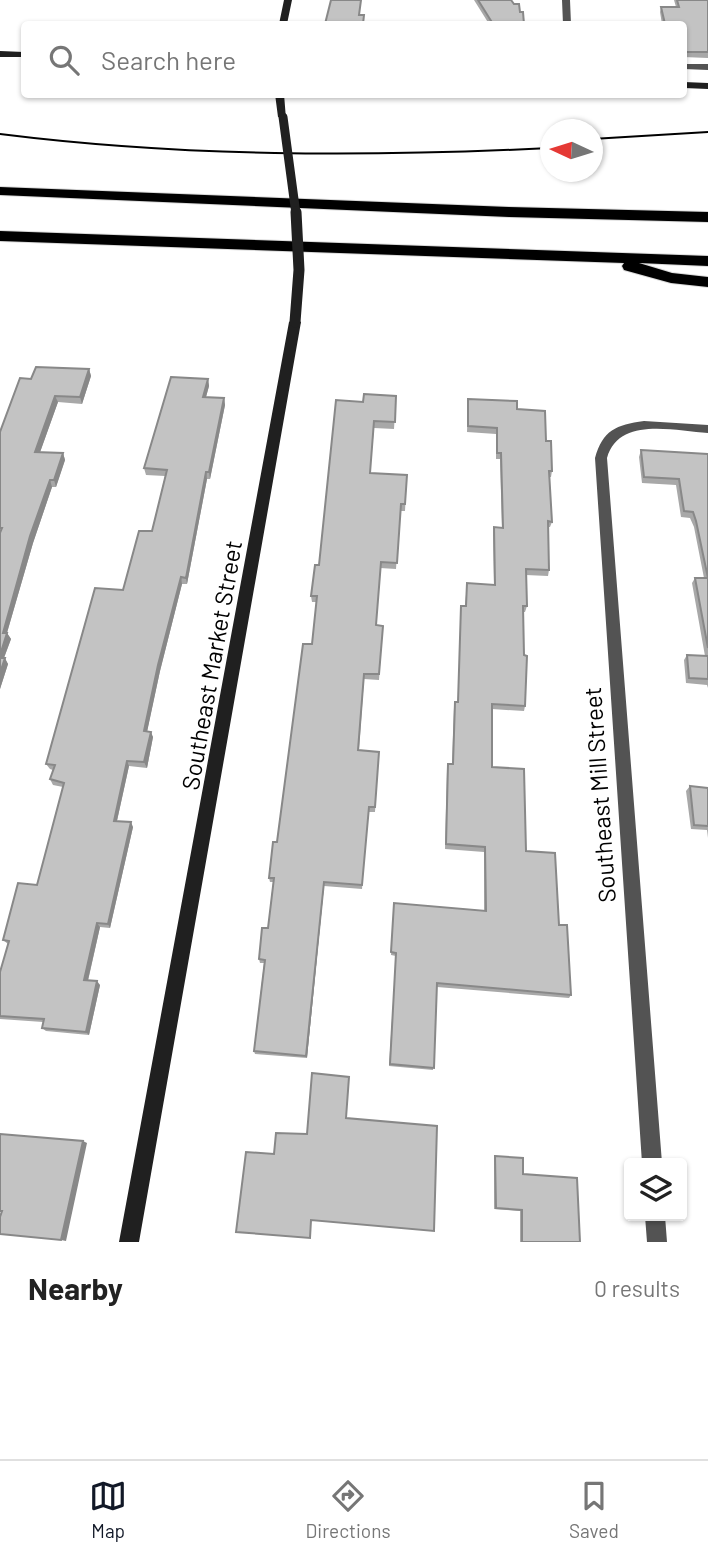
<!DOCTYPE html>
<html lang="en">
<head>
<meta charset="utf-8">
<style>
  body { margin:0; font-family:Barlow,sans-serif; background:#f2f2f2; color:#222 }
  .controls { position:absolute; right:21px; bottom:21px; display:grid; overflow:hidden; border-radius:7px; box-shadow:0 2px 5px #0004 }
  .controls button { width:63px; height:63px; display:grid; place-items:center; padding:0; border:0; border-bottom:2px solid #e0e0e0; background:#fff; color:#222; font:35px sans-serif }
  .compass { position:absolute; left:540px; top:119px; width:63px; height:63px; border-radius:50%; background:#fff; box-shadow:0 2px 5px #0004; rotate:274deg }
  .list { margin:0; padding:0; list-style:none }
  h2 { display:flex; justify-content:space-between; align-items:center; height:91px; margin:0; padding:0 28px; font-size:30px }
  h2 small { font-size:23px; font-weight:400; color:#767676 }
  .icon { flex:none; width:38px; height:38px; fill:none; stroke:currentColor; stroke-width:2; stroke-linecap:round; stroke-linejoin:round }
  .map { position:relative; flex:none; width:708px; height:1242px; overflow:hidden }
  .search { position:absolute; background:#fff; box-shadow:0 2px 5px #0004; left:21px; right:21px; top:21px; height:77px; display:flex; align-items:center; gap:18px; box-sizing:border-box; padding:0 24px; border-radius:7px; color:#767676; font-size:26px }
  .sheet { height:217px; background:#fff }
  nav { display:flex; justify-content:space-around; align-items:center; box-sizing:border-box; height:98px; border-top:2px solid #e0e0e0; background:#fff; font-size:19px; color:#767676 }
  nav a { display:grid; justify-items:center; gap:4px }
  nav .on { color:#111827 }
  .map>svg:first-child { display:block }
</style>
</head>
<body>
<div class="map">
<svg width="708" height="1242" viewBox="0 0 708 1242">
  <rect width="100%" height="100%" fill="#fff"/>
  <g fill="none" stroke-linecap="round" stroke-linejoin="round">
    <defs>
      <path id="highway" d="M0,187l509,20 199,5v10l-199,-5 -509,-22z
        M0,231l708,25v10l-69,-3 33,10 36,4v10l-37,-4 -47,-13 -2,-4 2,-3 -624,-22z"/>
    </defs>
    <use href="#highway" stroke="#dbdbdb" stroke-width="2"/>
    <path fill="#535353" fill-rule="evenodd" d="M708,64v6l-24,-1v-5z"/>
    <path fill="#535353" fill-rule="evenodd" d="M562,0h8l1,24h-8z
      M644,421l64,4v8c-34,-2 -89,-17 -101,25l55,705h-20l-47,-705c8,-28 21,-33 49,-37z
      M645,1216h20l2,26h-20z"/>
    <path fill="#202020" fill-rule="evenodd" d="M284,0h8l-5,24h-8z
      M0,51l24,1v5h-24z
      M684,82l24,1v6l-24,-1z
      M275,94h9l2,25 -8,-2z
      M295,318l6,4 -162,920h-20l170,-920z"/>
    <use href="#highway" fill="#000" fill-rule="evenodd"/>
    <path stroke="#000" stroke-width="2" d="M0,134c183,23 366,23 550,14
      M592,139l116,-7"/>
    <path stroke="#202020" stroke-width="9" d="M283,117l13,97"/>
    <path stroke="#202020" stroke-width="11" d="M295,322l4,-52 -3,-58"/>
  </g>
  <path fill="#a8a8a8" d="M474,0h37l9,12 4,12h-35z
    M674,0h34v58l-25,-1v-33h-21l-2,-12 1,-5h15z
    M89,369l2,7 -9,28 -24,-2 -18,50 23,1 2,7 -9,27h-4l-19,56 -26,90 4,6 -7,19 4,6 -8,25v-257l31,-53z
    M208,379l1,7 -3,11 18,1 1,7 -15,74h-3l-20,105h-5l-22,87 -13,60 6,6 -6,31 -18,-2 -12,55 16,6 -23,101 -10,-1 -12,54 12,4 -11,50 -43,-4 -4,-3 1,-6 -43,-3v-47l8,-28 -5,-4 34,-55 26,-98 -10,-2 -3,-6 3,-9 -3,-1 -4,-5 77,-174 29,-59 13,-55 -19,-1 -2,-7z
    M396,396l-2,33 -20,-1 -4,45 37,2 -2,36h-5l-4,58 -16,-1 -4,57 7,1 -4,54 -15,-1 -5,71 20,2 -4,60h-7l-6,77 -38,-3 -17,172 -52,-4 -1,-3 10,-88h-4l-1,-4 9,-31 5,-46h-3l-1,-4 8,-36 35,-198 5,-42h-5l-1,-6 52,-194z
    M468,399l49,10 29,32 6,30 -1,6h-2l3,45 -2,5h-2l1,43 -1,6 -22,-1 1,31 -2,6h-2l2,94 -1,5 -32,-2v58l34,84 33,74 12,70 -2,3 -132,-11 -4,83 -44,-4 7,-110 -5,-1 3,-52 90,8v-59l-39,-3 2,-81 1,-4h4l2,-57 1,-5h3l3,-96h4l2,-23 27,2 -1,-52 1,-6 8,1 -2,-69h-4v-25l-29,-2z
    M641,450l67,4v234l-1,-3 -21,-2 -2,-23 3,-5 18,1 -13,-73 3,-5h9l-10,-51 -4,-9 -9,-1 -5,-32 -34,-2 -3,-26z
    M690,786l18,2v50l-1,-8 -16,-1 -5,-38z
    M495,1156l28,18 57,68h-60v-31l-26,-2v-52z"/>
  <path fill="#888" d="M89,369l2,7 -9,28 -2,-7z
    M208,379l1,7 -5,18 -1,-7z
    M55,396l3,6 -20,56 -3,-6z
    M224,398l1,7 -15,74 -1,-7z
    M63,453l2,7 -9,27 -2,-7z
    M206,472l1,7 -20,105 -1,-6z
    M50,480l2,7 -19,56 -27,93 1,-3 4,6 -9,24 -2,-4v-4l3,-22 27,-97z
    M181,577l1,7 -22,87 -14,66 -2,-6 14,-66z
    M5,658l3,6 -8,25v-16z
    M151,732l2,5 -6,31 -3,-6z
    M127,761l2,5 -13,59 -2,-4z
    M131,822l2,5 -23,101 -2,-4z
    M324,882v4l-17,172 -1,-2z
    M97,923l3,4 -13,57 -3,-4z
    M97,981l3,4 -11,50 -3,-3z
    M83,1141l4,2 -21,98 -5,-1z"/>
  <path fill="#c3c3c3" stroke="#888" stroke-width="2" d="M331,0h30l-2,15h5l-1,9h-38z
    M478,0h33l3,4h5l1,8h3l1,12h-31z
    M677,0h31v52h-25v-28h-18l-4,-17h18z
    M36,367l53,2 -9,28 -25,-1 -20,56 28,1 -9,27h-4l-20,56 -27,97h4l-7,22v-122l2,-5h-2v-96l20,-54 11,1z
    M171,377l37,2 -5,18 21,1 -15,74h-3l-20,106 -5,-1 -23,88 -14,66 7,1 -7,30 -17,-1 -13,60 17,1 -23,102 -11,-1 -13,57 13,1 -11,51 -44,-4 2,-9 -44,-3v-44l9,-31 -6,-1 15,-57 19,2 27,-102 -14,-4 5,-14 -9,-1 49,-176 28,2 16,-59h13l15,-61 -23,-2z
    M364,394l32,2 -1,26 -21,-1 -4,52 37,2 -2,29h-4l-4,59 -16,-1 -5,63 7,1 -4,48h-15l-6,76 21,2 -4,55h-6l-7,78 -38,-3 -18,174 -52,-5 11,-91 -6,-1 3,-31h6l6,-50h-5l4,-36h4l26,-198h9l5,-48h-6l4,-31h4l17,-165 27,2z
    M468,399l49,2v8l28,2 1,30h5l1,30h-3l3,51 -4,-1 1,49 -23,-1 1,37h-4l1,49 3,1 -2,50 -33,-2v63l32,2 2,82 29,2 4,72h8l4,70 -134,-12 -3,85 -44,-4 6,-111 -5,-1 3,-49 92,8 -1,-64 -39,-3 2,-80h5l2,-62h3l3,-96h5l1,-23 28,2 -1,-58 9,1 -2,-75h-4v-25l-29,-2z
    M641,450l67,4v194l-13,-70h13l-12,-57 -3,-9 -9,-1 -5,-32 -35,-2z
    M687,655l21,1v23l-19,-1z
    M0,658h5l-5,15z
    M690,786l18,2v38l-14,-1z
    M312,1073l37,4 -3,41 91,8 -3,105 -123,-11 -1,18 -74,-6 10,-80 28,2 2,-21 31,1z
    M0,1134l83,7 -22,99 -61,-6v-17l2,-6h-2z
    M495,1156l28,2v16l54,4 3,64h-58v-32l-26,-2z"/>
  <g text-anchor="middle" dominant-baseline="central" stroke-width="5" stroke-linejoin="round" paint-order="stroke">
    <g font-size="24" fill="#000" stroke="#fff">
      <text transform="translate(211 665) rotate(-80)">Southeast Market Street</text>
      <text transform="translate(599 795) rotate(-94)">Southeast Mill Street</text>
    </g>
  </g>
</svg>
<div class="controls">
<button><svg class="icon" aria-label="layers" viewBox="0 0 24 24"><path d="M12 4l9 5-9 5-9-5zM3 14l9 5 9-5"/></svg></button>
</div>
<svg class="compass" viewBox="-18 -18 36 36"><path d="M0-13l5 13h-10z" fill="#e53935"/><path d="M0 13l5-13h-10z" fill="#767676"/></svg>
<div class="search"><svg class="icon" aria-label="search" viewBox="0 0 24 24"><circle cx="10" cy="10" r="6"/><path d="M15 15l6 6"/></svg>Search here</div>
</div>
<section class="sheet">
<h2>Nearby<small>0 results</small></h2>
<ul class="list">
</ul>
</section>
<nav>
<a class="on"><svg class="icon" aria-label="map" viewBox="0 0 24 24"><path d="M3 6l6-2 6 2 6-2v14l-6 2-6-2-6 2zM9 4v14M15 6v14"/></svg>Map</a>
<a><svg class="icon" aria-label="directions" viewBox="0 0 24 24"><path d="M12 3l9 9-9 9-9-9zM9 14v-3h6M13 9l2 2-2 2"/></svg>Directions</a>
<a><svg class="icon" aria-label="saved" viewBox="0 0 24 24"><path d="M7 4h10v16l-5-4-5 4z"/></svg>Saved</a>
</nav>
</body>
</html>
